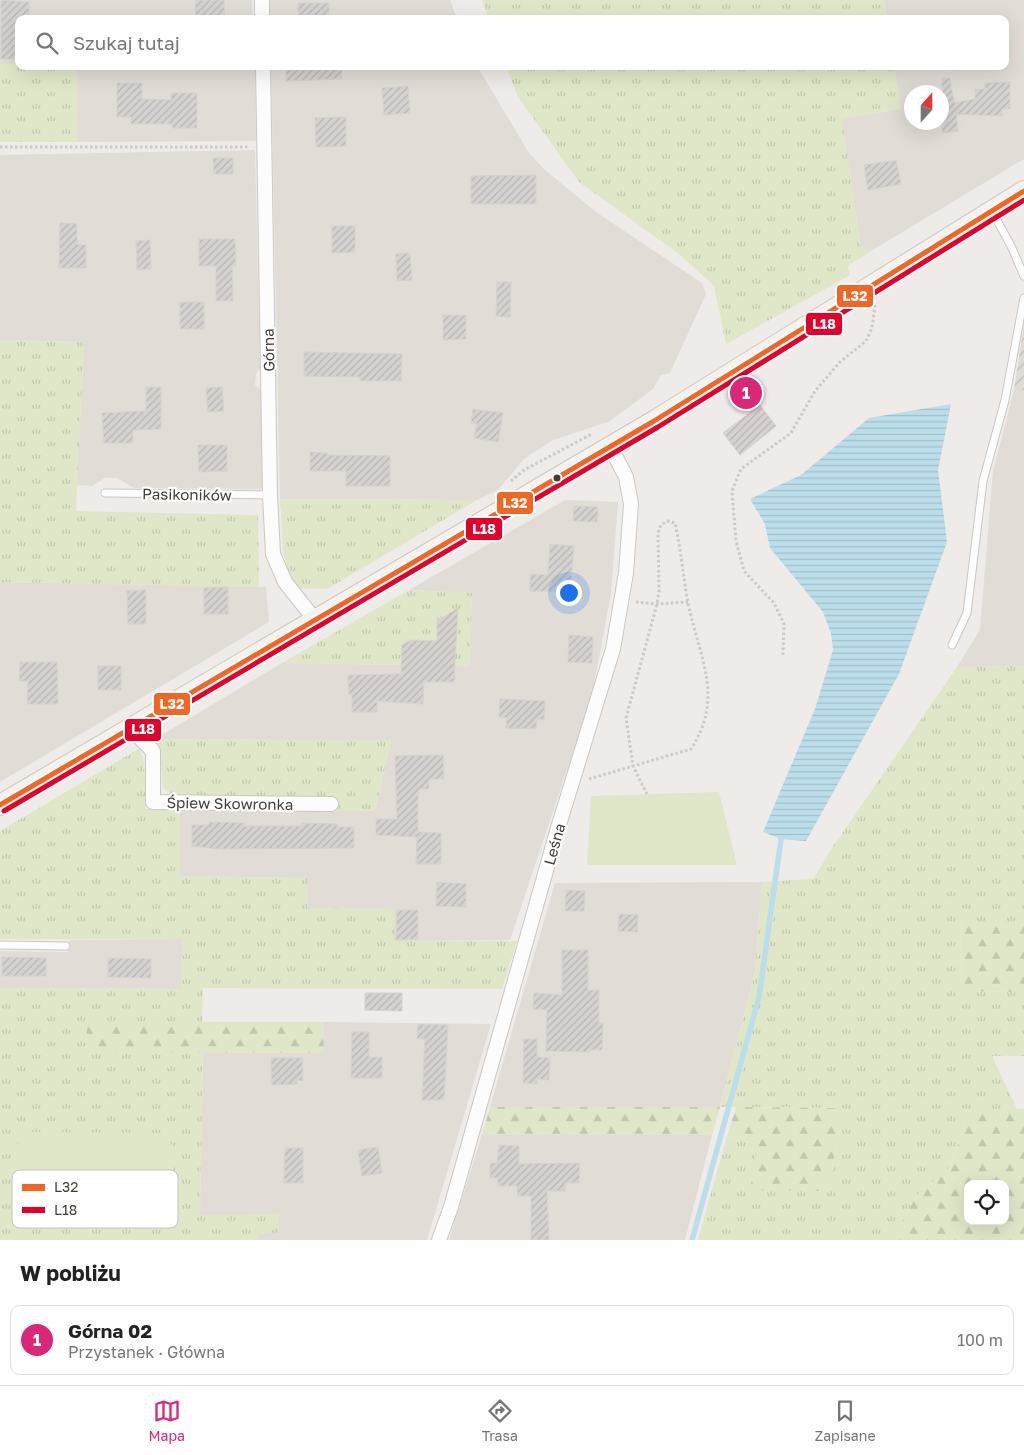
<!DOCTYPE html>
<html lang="pl">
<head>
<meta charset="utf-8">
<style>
  body { margin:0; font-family:"Golos Text",sans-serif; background:#f6f6f6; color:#222 }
  .controls { position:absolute; right:15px; bottom:15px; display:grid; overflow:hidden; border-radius:10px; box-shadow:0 5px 20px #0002 }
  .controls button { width:45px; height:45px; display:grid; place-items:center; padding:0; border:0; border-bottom:1px solid #e0e0e0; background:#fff; color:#222; font:25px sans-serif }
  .compass { position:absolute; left:904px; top:85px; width:45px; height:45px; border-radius:50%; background:#fff; box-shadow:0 5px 20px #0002; rotate:21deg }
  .you { position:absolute; left:568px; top:592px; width:18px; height:18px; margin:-12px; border:4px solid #fff; border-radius:50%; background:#1a73e8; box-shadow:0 0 0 8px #1a73e833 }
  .badge { display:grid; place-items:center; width:32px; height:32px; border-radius:50%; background:#db2777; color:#fff; font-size:16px; font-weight:700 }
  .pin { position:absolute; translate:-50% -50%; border:2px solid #fff; box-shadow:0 1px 5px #0006 }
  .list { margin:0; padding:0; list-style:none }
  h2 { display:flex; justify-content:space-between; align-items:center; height:65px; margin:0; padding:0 20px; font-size:21px }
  h2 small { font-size:16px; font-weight:400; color:#767676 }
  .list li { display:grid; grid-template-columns:32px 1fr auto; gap:15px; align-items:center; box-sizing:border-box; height:70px; margin:0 10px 10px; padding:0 10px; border:1px solid #e0e0e0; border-radius:10px }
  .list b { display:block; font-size:19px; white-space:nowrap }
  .list p { margin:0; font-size:16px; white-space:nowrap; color:#767676 }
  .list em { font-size:16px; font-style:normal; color:#767676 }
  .icon { flex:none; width:28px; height:28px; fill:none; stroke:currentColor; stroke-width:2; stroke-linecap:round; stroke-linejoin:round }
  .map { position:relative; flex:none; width:1024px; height:1240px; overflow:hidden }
  .search { position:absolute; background:#fff; box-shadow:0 5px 20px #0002; left:15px; right:15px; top:15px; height:55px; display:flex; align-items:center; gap:12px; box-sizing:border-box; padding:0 18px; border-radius:10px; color:#767676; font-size:19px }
  .sheet { height:145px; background:#fff }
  nav { display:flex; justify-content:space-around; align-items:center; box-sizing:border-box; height:70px; border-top:1px solid #e0e0e0; background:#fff; font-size:14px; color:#767676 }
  nav a { display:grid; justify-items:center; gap:2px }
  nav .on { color:#db2777 }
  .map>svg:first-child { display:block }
</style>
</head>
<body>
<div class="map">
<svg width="1024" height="1240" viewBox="0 0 1024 1240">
  <defs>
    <pattern id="industrial-furrows" width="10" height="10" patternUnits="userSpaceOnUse" patternTransform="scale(1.25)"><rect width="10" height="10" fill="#dedad6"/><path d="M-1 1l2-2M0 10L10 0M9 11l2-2" fill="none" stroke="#c0bcb8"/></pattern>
    <pattern id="grass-tufts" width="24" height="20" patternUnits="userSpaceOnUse" patternTransform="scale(1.25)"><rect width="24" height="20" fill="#e0e7c9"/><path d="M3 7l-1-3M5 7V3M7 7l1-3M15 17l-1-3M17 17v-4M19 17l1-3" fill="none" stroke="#c1c7ad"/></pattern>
    <pattern id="forest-firs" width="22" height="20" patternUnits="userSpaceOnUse" patternTransform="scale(1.25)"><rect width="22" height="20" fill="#e0e7c9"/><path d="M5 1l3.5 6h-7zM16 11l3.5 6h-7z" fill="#c1c7ad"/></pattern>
    <pattern id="water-rules" width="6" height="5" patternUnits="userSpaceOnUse" patternTransform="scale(1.25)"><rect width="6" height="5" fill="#bbdeea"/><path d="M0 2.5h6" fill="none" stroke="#a2bfc9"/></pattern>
    <pattern id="building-hatch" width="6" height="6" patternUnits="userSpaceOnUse" patternTransform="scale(1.25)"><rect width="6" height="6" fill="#d6d2cf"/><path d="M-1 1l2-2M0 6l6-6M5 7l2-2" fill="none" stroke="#b9b5b2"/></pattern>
  </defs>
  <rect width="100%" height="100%" fill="#eeebe8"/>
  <path fill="#e2dcd6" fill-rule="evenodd" d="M0,0h252l1,19h-234v45h-19z
    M270,0h180l7,19h-187z
    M884,0h140v159l-153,92 -10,-4 -20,-128 60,-10 -7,-43h111v-47h-118zM912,92h30v30h-30z
    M77,66h178l1,75 -179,1z
    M271,66h206l52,87 16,17 51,42 106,71 4,11 -36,79 -9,2 -8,14 -43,32 -57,19 -29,19 -26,31 -21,10 -197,-1z
    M255,150l5,218 -4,6 -1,11 6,5 3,99 -130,-1 -17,-10h-12l-13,8 -15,-1 7,-143 -84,-2v-185z
    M1014,390h10v276l-67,1 23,-37 13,-159z
    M565,500l53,2 -7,92 -19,101 -82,245 -117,1 1,-32 -86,-1 -1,-30 -127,-2v-66l195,1 16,-70 -236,-2 127,-76 188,3 2,-73 -63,-3z
    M0,582l266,5 3,35 -269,160z
    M762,882l-7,90 -35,135h-230l65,-224z
    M183,939l-2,50 -181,-1v-37l68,1 1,-12z
    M323,1022l168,2 -64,216h-168v-6l-59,-19 3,-163 121,1z
    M482,1135h230l-27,105h-236z"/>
  <path fill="url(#industrial-furrows)" d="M1024,324v66h-10z"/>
  <path fill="url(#grass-tufts)" d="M482,0h402l3,19h-398z
    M0,64h19v2h58v76h-77z
    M506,66h388l7,43 -59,10 19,128 10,4 -23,15 2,9 -124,69 -12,-58 -35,-32 -100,-72 -61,-85z
    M0,340l84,2 -8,169 182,4 1,72 -258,-5 -1,6z
    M280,499l197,1 -150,89 -34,-1 -10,-37z
    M409,590l63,3 -2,73 -188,-3z
    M1024,666v255h-64l2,70 62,1v64h-32l25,53h-47l-20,58 -34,29 -24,44h-194l29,-104 32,3 -8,51 80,-17 12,-65 -123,-1 35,-135 7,-90 51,-3 21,-34 123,-178z
    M155,739l236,1 -16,71h-39l-1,-14 -163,-1 -9,-9 -3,-35z
    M140,748l4,15 2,46 34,1v66l127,2 1,30 86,1v32h123l-15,48 -299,-1 -1,34h-115l-1,30h117l-3,163 79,-1v19l-20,1v6h-259v-252l181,1 2,-50h-183v-108z"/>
  <path fill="url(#forest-firs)" fill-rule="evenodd" d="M960,921h64v71l-62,-1z
    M87,1022h236l1,31 -238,-1z
    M490,1107h230l-8,28h-230z
    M736,1107l107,1 -12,65 -11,18 -70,-1 9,-51 -32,-3z
    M970,1109h54v131h-132l24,-44 34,-29zM968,1184h37v37h-37z"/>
  <path fill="#e0e7c9" d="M719,792l18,73h-150l4,-69z
    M29,1132l133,1 10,12v70h-160l4,-70z"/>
  <path fill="url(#water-rules)" d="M951,404l-13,66 9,72 -48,132 -93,167 -25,-2 -18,-7 52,-123 18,-59 -2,-17 -8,-21 -53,-64 -5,-24 -15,-25 51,-24 68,-57z"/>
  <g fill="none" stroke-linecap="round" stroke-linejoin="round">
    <path stroke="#bbdeea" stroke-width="5.5" d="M692,1240l67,-243 22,-158"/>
  </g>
  <path fill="url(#building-hatch)" stroke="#d6d2ce" d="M1,0l28,2v17h-10v40h-18z
    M195,0h29l1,19h-29z
    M298,3h31v16h-31z
    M286,66h56v13l-56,2z
    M942,78h8l4,25 21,-4v-10h10v-6l25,-1v27h-8v7l-46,-2 2,17 -16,2z
    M117,83h25v16l29,1v-7h26v35h-25v-4h-41v-7h-14z
    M408,86l2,27 -26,2 -2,-27z
    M346,117v29l-30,1 -1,-29z
    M213,158h20v16h-19z
    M896,160l5,24 -33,6 -4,-25z
    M536,175v29h-65v-28z
    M60,223l17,1v20l9,1v23h-27z
    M332,226h23v26l-23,1z
    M199,239h36l1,27h-4l1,35h-17v-35h-17z
    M150,240l1,29 -14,1 -1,-29z
    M410,253l2,27 -15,1 -1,-27z
    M497,282h14l-1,35 -14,-1z
    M180,302h24v27h-24z
    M443,315h23v24l-23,1z
    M304,352l98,2 -1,27h-41v-4l-56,-1z
    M146,387h15v42l-28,1v13h-29l-2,-30 44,-2z
    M222,387l2,24 -16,1 -2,-24z
    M760,405l16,21 -36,29 -17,-22z
    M473,409l30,4 -5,29 -24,-4 3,-14 -6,-1z
    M198,445h29v26l-28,1z
    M310,452l17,1v2l63,1v30h-44v-15h-36z
    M574,506l24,1 -1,15 -24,-1z
    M550,544l24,2 -4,46 -40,-1v-17l18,1z
    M228,587v27h-24v-26z
    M146,590v34h-18l-1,-33z
    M458,608l-4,74h-30l-1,22 -46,-3v11h-25v-18h-3l-1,-19 53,-1 1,-29 9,-5 26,1v-20z
    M569,635l24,2 -1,26 -24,-1z
    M20,662h37l1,42h-31l1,-23h-9z
    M98,666h23v24h-23z
    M500,699l45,2 -1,19 -7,-1 -1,10 -30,-1 1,-10 -8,-1z
    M443,755l1,24h-15v10h-10l-1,10v33l23,1v31h-25l1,-27 -41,-2v-16h21l-2,-63z
    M209,822l35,1v3h58v-3l35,1v3h17v21l-136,1 -26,-3v-21h17z
    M437,882l29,2v23l-30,-1z
    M566,890l19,1 -1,20h-19z
    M397,910h21v29l-22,1z
    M619,914l19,1 -1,17 -19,-1z
    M562,950h26v40h11v33h4l-1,27h-12l-1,2 -43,-1 1,-41 -14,-1 1,-16 28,2z
    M2,957l44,1v18h-44z
    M108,958l43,1v19l-43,-1z
    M365,993h37v18l-37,-1z
    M418,1024l30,1 -4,75h-22l3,-61h-8z
    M352,1032h17v25h13v21h-31z
    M524,1039h13v18l13,1 -1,22 -12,-1v5l-14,-1z
    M271,1058h31l1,23 -6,-1v4l-25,1z
    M499,1145l20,1v18l61,-1 -1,20h-14v8h-18l2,49h-18v-44h-13l-1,-10h-19v-8h-8v-15h7z
    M378,1147l4,26 -20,3 -4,-26z
    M285,1148h18v35h-19z"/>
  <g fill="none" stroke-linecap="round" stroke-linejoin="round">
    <defs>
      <path id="lane" d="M993,213l18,33 13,30
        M105,493l165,2
        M952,645l15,-32 16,-132 22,-81 19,-102
        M0,945l66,1"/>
      <path id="street" d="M262,0v19
        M263,66l7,429 3,59 12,28 30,38
        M130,728l23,23v51l178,2
        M439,1240l12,-33 107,-379 55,-179 13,-76 5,-69 -5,-27 -16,-31"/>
      <path id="secondary" d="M0,805l654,-384 370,-230"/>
    </defs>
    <use href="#lane" stroke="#cac7c4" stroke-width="9"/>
    <use href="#street" stroke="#cac7c4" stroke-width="16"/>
    <use href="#secondary" stroke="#cdc7bf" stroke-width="22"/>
    <path stroke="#cccac7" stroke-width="3" stroke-dasharray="2.5 2.5" stroke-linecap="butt" d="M0,147h249
      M511,481l13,-11 68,-36
      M636,602l21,2 31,-2
      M783,655l1,-31 -10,-21 -30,-32 -8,-30 -4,-50 9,-22 50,-36 24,-42 25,-29 26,-21 6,-13 3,-23
      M589,779l102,-30c34,-52 8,-92 -3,-146 -5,-27 -7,-54 -13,-80l-8,-2 -6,4 -3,8 1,58 -2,13 -31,114 7,48 14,28"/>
    <use href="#lane" stroke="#fcfcfc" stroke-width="7"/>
    <use href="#street" stroke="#fcfcfc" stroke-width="14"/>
    <use href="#secondary" stroke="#f5f2ee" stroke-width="20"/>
    <defs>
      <path id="bus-1" d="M0,805l654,-384 370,-230"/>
      <path id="bus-2" d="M4,811l654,-384 366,-227"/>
    </defs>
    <use href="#bus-1" stroke="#fff" stroke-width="9"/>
    <use href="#bus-2" stroke="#fff" stroke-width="9"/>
    <use href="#bus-1" stroke="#f26522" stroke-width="5"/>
    <use href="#bus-2" stroke="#e4002b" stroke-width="5"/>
  </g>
  <circle fill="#433c35" stroke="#fff" stroke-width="2" cx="557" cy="478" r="4.5"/>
  <g text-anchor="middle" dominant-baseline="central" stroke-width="4.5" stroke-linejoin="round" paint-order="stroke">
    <g font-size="15" fill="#433c35" stroke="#fff">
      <text transform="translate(268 350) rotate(-91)">Górna</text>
      <text transform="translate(187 494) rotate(1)">Pasikoników</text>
      <text transform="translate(230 803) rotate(1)">Śpiew Skowronka</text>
      <text transform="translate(554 844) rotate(-74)">Leśna</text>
    </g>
  </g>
  <rect x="12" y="1170" width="166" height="58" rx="8" fill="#fff" stroke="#c7c4c2" stroke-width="1"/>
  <rect x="22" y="1184" width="23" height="7" fill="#f26522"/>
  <rect x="22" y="1207" width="23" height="6" fill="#e4002b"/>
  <g font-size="14" fill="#433c35">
    <text x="54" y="1192">L32</text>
    <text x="54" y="1215">L18</text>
  </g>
  <g stroke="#fff" stroke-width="2">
    <rect x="836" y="284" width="38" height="24" rx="5" fill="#f26522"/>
    <rect x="805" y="312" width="38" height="24" rx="5" fill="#e4002b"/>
    <rect x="496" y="491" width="38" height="24" rx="5" fill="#f26522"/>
    <rect x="465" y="517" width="38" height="24" rx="5" fill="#e4002b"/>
    <rect x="153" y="692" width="38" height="24" rx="5" fill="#f26522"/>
    <rect x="124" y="718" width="38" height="24" rx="5" fill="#e4002b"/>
  </g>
  <g font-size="14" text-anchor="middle" font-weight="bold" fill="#fff">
    <text x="855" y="301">L32</text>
    <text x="824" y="329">L18</text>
    <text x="515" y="508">L32</text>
    <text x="484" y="534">L18</text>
    <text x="172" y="709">L32</text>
    <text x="143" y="734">L18</text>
  </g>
</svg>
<div class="controls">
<button><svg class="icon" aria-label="locate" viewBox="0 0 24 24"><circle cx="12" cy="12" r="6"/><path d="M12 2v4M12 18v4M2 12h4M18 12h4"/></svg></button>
</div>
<svg class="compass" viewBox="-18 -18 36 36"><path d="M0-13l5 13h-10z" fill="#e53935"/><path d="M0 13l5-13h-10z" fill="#767676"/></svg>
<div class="you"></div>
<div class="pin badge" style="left:746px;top:393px">1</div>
<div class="search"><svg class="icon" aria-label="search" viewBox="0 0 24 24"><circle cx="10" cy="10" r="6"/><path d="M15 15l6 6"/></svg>Szukaj tutaj</div>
</div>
<section class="sheet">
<h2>W pobliżu<small></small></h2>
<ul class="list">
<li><span class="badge">1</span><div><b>Górna 02</b><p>Przystanek · Główna</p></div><em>100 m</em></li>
</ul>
</section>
<nav>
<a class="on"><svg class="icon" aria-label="map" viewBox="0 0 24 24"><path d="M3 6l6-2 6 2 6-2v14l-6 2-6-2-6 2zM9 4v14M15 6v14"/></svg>Mapa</a>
<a><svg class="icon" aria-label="directions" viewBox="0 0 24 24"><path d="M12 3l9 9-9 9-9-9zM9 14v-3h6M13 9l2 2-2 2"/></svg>Trasa</a>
<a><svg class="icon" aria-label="saved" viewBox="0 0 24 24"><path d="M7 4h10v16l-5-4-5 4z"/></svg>Zapisane</a>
</nav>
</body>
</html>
